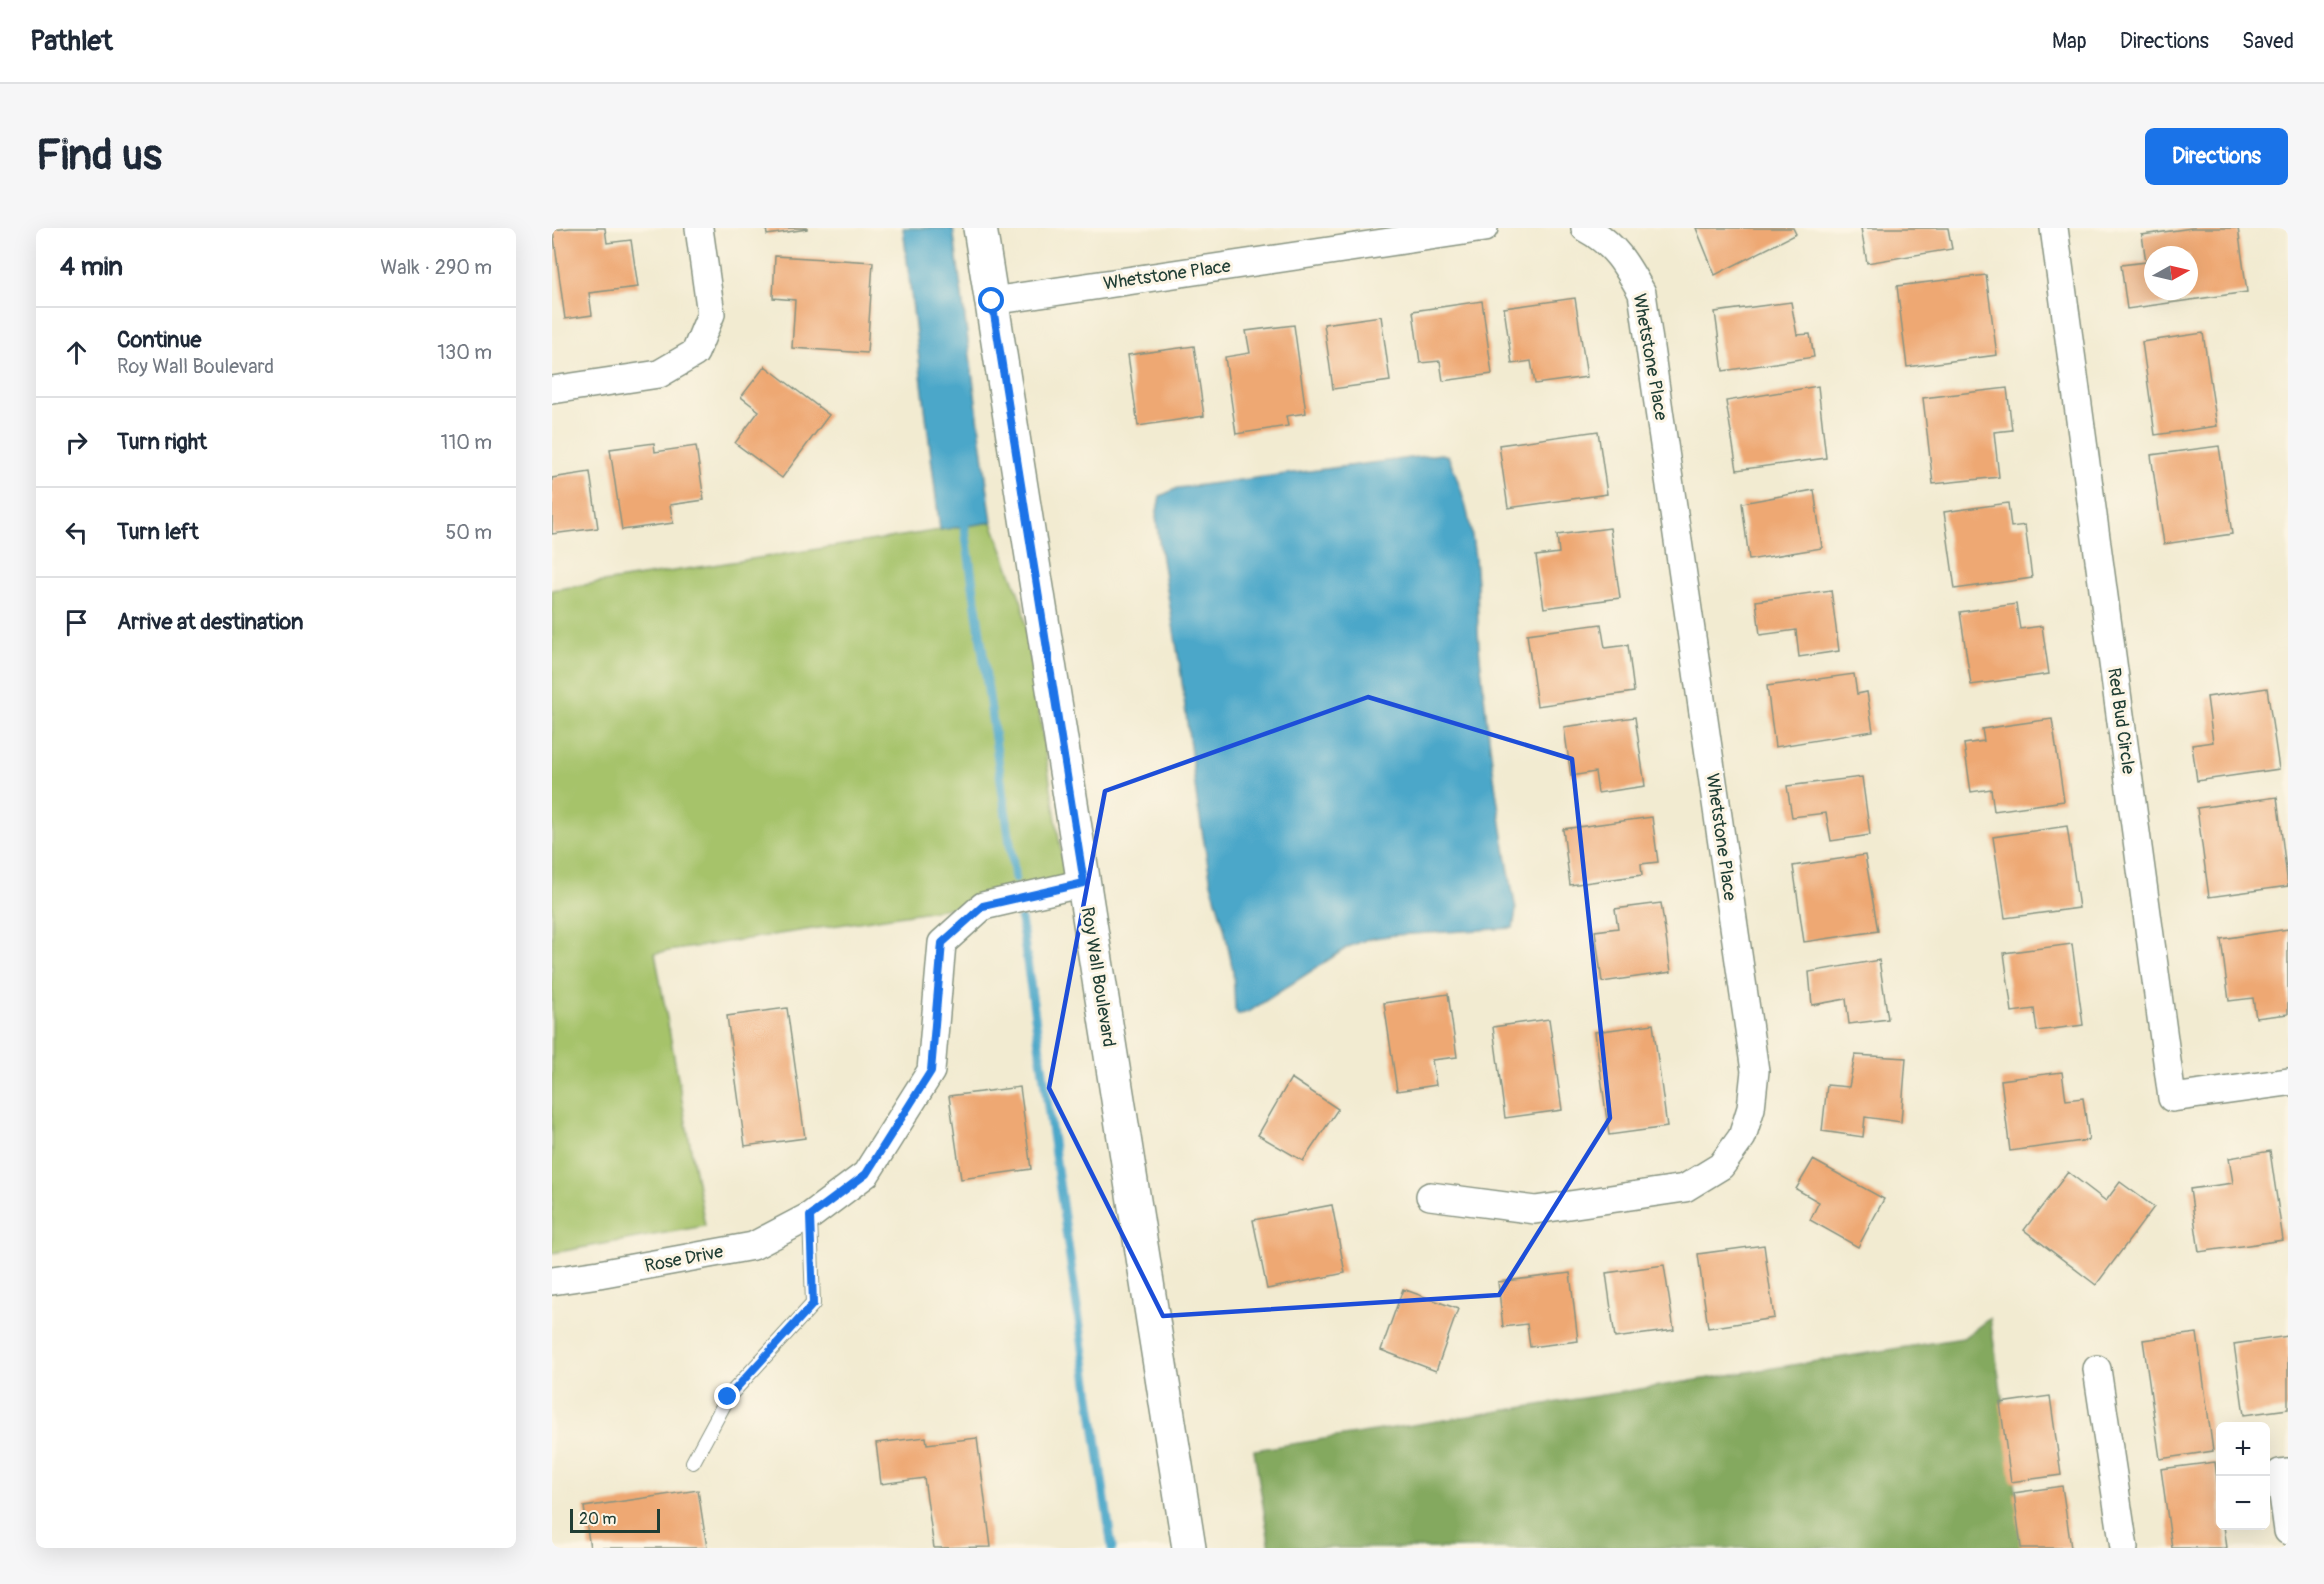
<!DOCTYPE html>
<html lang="en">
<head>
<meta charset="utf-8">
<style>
  body { margin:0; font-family:Pangolin,sans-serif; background:#f6f6f7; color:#1f2937 }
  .controls { position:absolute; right:18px; bottom:18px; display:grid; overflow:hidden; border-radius:9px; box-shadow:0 6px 24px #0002 }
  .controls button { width:54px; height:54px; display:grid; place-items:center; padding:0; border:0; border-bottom:2px solid #e0e1e3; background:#fff; color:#1f2937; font:30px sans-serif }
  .compass { position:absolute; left:1592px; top:18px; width:54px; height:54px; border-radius:50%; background:#fff; box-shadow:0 6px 24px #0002; rotate:82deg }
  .scale { position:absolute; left:18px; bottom:15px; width:90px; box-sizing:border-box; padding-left:6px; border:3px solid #1f3d34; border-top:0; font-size:16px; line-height:21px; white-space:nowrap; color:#1f3d34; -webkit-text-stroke:4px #fcf5e5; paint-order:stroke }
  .stop { position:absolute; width:18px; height:18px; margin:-14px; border:4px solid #1a73e8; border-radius:50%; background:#fff }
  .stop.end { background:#1a73e8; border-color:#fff; box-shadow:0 2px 6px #0008 }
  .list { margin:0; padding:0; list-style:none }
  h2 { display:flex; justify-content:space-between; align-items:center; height:78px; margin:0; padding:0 24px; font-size:26px }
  h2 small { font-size:20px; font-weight:400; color:#747a83 }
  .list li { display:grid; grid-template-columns:39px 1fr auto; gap:18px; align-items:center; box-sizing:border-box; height:90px; padding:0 24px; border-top:2px solid #e0e1e3 }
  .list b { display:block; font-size:22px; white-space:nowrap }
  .list p { margin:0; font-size:20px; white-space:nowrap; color:#747a83 }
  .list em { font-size:20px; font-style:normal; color:#747a83 }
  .icon { flex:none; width:33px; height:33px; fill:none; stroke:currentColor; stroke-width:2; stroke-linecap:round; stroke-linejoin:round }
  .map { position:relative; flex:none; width:1736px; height:1320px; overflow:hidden; border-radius:9px }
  header { display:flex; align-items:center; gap:36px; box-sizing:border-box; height:84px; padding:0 30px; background:#fff; border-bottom:2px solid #e0e1e3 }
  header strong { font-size:28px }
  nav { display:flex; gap:33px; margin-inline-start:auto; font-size:21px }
  .intro { display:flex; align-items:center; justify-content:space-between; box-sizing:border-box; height:144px; padding:0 36px }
  h1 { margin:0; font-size:42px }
  .button { padding:15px 27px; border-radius:9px; background:#1a73e8; color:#fff; font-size:21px; font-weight:700 }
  main { display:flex; gap:36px; padding:0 36px }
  aside { flex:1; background:#fff; border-radius:9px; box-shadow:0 6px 24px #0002 }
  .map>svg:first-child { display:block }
</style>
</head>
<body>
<header>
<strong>Pathlet</strong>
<nav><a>Map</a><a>Directions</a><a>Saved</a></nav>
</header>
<div class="intro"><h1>Find us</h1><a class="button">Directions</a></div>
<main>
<aside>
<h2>4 min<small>Walk · 290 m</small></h2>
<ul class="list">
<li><svg class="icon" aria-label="ahead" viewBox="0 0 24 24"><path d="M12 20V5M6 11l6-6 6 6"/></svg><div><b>Continue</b><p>Roy Wall Boulevard</p></div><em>130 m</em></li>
<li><svg class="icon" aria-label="right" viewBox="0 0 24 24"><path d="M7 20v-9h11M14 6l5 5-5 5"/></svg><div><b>Turn right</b></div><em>110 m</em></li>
<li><svg class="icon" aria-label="left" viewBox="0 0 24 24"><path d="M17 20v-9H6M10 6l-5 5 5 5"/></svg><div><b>Turn left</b></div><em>50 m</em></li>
<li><svg class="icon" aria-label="arrive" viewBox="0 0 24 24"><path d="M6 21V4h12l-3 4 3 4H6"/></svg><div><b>Arrive at destination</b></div></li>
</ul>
</aside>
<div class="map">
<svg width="1736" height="1320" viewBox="0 0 1736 1320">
  <rect width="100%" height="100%" fill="#fcf5e5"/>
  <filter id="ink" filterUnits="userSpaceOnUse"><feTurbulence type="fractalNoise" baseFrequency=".0167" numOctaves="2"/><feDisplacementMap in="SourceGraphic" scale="12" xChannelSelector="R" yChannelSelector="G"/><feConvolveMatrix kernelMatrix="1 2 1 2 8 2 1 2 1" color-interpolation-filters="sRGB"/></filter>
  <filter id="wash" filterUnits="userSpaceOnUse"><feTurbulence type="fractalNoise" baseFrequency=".008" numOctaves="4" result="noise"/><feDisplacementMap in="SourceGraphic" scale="24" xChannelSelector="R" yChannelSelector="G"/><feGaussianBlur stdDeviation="1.35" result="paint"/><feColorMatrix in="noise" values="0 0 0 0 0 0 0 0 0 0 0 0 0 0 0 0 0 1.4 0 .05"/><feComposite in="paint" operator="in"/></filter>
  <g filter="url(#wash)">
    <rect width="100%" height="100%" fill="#f2ebd1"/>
    <path fill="#a6c36a" stroke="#62804f" stroke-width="1.5" d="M440,294l30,81 45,287 -412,63 50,273 -153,27v-663z"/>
    <path fill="#84a95e" stroke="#527349" stroke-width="1.5" d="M1438,1090l35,230h-755l-16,-98 709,-112z"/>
    <path fill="#4ba7c9" stroke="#35727e" stroke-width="1.5" d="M351,0h50l39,294 -52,8z
      M889,226l7,2c18,39 27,84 29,128 1,24 0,48 3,73 8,84 20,169 36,253l-3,18 -118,7 -27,4 -20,8 -98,64 -12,4 -3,-6 -2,-38 -9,-44 -13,-44 -14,-82 -17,-134 -21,-126 -3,-25 4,-20 18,-8z"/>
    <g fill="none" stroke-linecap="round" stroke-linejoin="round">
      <path stroke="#4ba7c9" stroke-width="9" d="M411,287l52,363
        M469,692l91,628"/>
    </g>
    <g id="blocks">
      <path fill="#eea873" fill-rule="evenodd" d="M18,0h35l2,15 24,-3 7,47 -49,6 3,22 -27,4 -12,-89z
        M214,0h41v1l-40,6z
        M1144,0h97l3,6 -81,41z
        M1309,0h87l4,21 -85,14z
        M1640,0h46l9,64 -120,17 -6,-44 25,-3 -4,-27zM1601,27h36v36h-36z
        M223,28l98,6 -6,91 -75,-5 3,-48 -22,-2z
        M1434,47l11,80 -90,12 -10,-81z
        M1023,70l12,79 -52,7 -4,-23 -19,3 -8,-56z
        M930,73l10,73 -49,7 -3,-20 -20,2 -7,-52z
        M1239,74l6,33 13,-1 4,23 -91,14 -8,-59z
        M829,88l9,65 -57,8 -9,-65z
        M742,97l12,88 -20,3 2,10 -52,8 -11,-77 25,-4 -4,-22z
        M1651,105l14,93 -62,9 -13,-93z
        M642,118l10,70 -66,10 -10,-71z
        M213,138l64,49 -47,63 -47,-35 24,-32 -18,-14z
        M1266,158l8,72 -89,12 -11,-69z
        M1455,160l5,42 -18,2 5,45 -66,7 -10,-86z
        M1046,203l9,63 -99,14 -9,-63z
        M102,215l1,9 41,-6 8,54 -34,5 3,18 -51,7 -12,-81z
        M1667,218l13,88 -68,10 -13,-89z
        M38,244l8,56 -46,6v-56z
        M1262,262l8,58 -73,12 -7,-57z
        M1456,275l3,24 14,-2 7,53 -77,11 -11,-77z
        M1058,300l10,70 -76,10 -8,-52 23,-3 -2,-18z
        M1279,362l8,61 -40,6 -3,-27 -36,5 -4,-34z
        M1464,376l4,25 22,-3 7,48 -78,11 -11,-73z
        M1049,396l4,24 23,-3 6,47 -97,14 -10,-72z
        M1302,446l3,20 10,-2 6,39 -98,16 -8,-61z
        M1715,460l12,81 -82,12 -5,-36 21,-3 -6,-45z
        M1083,489l10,69 -47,7 -3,-21 -24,4 -7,-49z
        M1500,491l12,82 -70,10 -3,-22 -20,3 -7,-48 20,-3 -2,-12z
        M1310,549l8,58 -39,6 -5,-28 -34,4 -5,-31z
        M1725,569l11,89 -79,11 -12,-89z
        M1100,589l6,45 -17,2 1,11 -72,10 -7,-56z
        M1515,598l12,82 -74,10 -12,-81z
        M1313,627l13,76 -74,11 -11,-76z
        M1109,675l10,69 -69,10 -7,-51 23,-3 -3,-19z
        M1736,701v85l-32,4 -3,-20 -24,3 -8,-62z
        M1520,716l11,81 -46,6 -3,-22 -22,3 -8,-59z
        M1327,732l9,59 -39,5 -3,-25 -34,6 -3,-33z
        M896,766l9,63 -25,3 4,25 -39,6 -13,-88z
        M235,780l18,130 -60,8 -18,-130z
        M997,791l13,91 -57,8 -12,-91z
        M1101,796l14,103 -58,8 -14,-103z
        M1303,827l51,3 -5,64 -36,-5 -2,20 -41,-6 5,-46 22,2z
        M1510,844l4,28 17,-2 6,42 -79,11 -9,-71z
        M739,850l47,31 -35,52 -45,-26z
        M468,859l11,82 -70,10 -12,-83z
        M1718,923l13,89 -84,12 -9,-63 43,-6 -4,-25z
        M1261,932l71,39 -26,48 -48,-27 9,-18 -23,-13z
        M1516,944l38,29 14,-19 34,25 -58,78 -72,-55z
        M780,977l13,68 -78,16 -14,-69z
        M1212,1017l10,73 -66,10 -10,-74z
        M1112,1037l10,65 -59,8 -9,-65z
        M1018,1045l8,68 -48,6 -3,-23 -24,3 -5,-45z
        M851,1061l55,20 -22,62 -55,-21z
        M1645,1105l16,118 -53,8 -17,-119z
        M1736,1108v73l-44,6 -10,-71z
        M1498,1168l11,79 -50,7 -11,-79z
        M374,1209l1,7 50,-6 14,109 -57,1 -10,-70 -43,6 -5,-41z
        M1663,1234l5,41v23h4l3,22h-55l-11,-79z
        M1510,1258l9,62h-50l-7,-55z
        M146,1262l9,58h-117l-6,-41z"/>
    </g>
  </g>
  <g filter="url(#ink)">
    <use href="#blocks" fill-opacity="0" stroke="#889482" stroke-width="1.5"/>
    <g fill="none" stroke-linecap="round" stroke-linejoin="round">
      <defs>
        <path id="service" d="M141,1234l35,-65 85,-93 -3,-88"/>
        <path id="minor" d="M1502,0l118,870 116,-16
          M440,73l492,-73
          M0,162l107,-16 36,-21 16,-39 -12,-86
          M878,968l105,14 150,-22 36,-22 21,-29 9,-29 4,-37 -113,-778c-16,-29 -27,-49 -57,-65
          M0,1053l47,-7 154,-28 57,-30 56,-42 65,-103 11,-128 41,-37 101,-23
          M1545,1141l27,179
          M1736,1244l-8,1 8,58"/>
        <path id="tertiary" d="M428,0l209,1320"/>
      </defs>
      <use href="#service" stroke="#889482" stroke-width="16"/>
      <use href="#minor" stroke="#889482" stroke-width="30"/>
      <use href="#tertiary" stroke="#889482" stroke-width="36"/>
      <use href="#service" stroke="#fff" stroke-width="14"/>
      <use href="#minor" stroke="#fff" stroke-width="27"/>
      <use href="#tertiary" stroke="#fff" stroke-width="33"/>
    </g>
  </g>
  <g fill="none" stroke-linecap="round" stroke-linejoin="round" filter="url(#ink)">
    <path stroke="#1a73e8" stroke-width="8" d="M176,1169l85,-93 -3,-88 56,-42 65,-103 11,-128 41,-37 101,-23 -92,-582"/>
  </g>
  <path fill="none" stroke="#1d4ed8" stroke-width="4.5" stroke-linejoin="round" d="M816,469l204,62 38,359 -111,177 -336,21 -114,-228 56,-297z"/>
  <g text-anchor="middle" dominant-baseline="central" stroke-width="6" stroke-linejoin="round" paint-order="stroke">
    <g font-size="18" fill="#1f3d34" stroke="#fcf5e5">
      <text transform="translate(615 47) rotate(-8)">Whetstone Place</text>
      <text transform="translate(1098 129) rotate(80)">Whetstone Place</text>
      <text transform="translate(1569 493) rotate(82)">Red Bud Circle</text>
      <text transform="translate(1169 609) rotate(82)">Whetstone Place</text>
      <text transform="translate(546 749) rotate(81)">Roy Wall Boulevard</text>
      <text transform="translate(132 1031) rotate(-11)">Rose Drive</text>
    </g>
  </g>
</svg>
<div class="controls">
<button>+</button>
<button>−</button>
</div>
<svg class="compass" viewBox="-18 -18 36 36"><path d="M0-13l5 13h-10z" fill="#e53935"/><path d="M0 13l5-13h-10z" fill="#747a83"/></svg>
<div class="scale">20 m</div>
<div class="stop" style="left:440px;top:73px"></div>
<div class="stop end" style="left:176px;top:1169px"></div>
</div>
</main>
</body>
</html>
